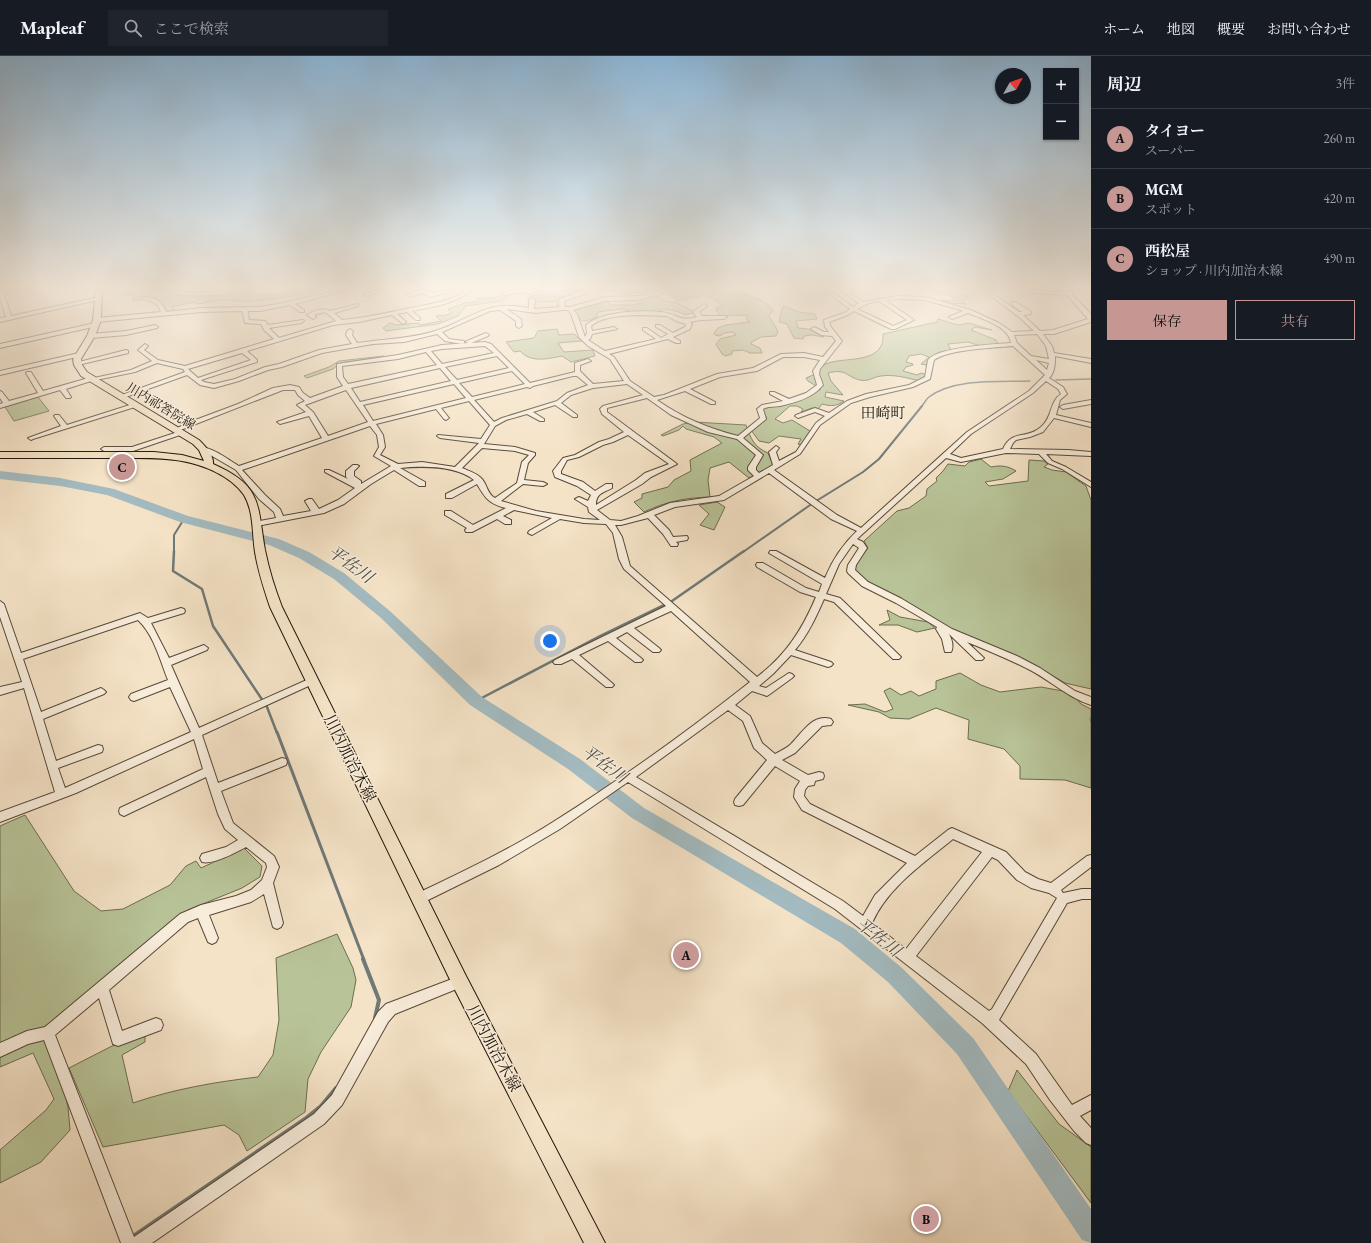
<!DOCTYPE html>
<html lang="ja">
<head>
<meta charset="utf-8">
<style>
  body { margin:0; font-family:"EB Garamond","Noto Serif JP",serif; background:#20242c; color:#f1f3f6 }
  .controls { position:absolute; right:12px; top:12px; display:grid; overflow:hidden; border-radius:0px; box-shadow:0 1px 3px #0004 }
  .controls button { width:36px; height:36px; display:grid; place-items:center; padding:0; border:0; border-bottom:1px solid #363941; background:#171b24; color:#f1f3f6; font:20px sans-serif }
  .compass { position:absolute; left:995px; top:12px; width:36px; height:36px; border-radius:50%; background:#171b24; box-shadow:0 1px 3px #0004; rotate:50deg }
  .you { position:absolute; left:550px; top:585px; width:14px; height:14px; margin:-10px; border:3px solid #fff; border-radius:50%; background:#1a73e8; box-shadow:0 0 0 6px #1a73e833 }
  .badge { display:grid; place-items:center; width:26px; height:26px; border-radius:50%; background:#c59692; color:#111; font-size:13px; font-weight:700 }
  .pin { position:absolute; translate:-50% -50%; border:2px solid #fff; box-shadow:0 1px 4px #0006 }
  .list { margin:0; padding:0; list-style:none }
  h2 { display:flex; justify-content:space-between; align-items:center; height:52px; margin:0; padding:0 16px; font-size:17px }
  h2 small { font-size:13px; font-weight:400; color:#9ea1a6 }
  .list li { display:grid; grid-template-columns:26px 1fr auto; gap:12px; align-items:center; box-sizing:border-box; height:60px; padding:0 16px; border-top:1px solid #363941 }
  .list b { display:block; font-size:15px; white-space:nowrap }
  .list p { margin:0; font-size:13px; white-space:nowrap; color:#9ea1a6 }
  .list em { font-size:13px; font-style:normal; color:#9ea1a6 }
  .actions { display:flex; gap:8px; padding:12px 16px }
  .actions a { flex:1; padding:9px 0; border:1px solid #c59692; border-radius:0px; text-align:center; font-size:14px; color:#c59692 }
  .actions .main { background:#c59692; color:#111 }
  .icon { flex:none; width:22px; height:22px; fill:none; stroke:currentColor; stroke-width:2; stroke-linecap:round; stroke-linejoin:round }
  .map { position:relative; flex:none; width:1091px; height:1187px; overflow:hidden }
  header { display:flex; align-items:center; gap:24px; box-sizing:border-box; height:56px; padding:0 20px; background:#171b24; border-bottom:1px solid #363941 }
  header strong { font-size:19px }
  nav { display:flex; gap:22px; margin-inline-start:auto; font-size:14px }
  .search { width:280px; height:36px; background:#20242c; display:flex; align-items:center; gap:10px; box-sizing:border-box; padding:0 14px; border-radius:0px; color:#9ea1a6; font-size:15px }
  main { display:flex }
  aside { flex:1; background:#171b24 }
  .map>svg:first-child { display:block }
</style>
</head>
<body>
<header>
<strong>Mapleaf</strong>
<div class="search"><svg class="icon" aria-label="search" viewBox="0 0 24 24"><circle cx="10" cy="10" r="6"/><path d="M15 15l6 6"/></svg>ここで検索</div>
<nav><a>ホーム</a><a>地図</a><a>概要</a><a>お問い合わせ</a></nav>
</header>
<main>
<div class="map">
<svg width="1091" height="1187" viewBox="0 0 1091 1187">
  <rect width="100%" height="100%" fill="#f5e3c7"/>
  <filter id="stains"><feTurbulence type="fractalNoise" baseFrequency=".005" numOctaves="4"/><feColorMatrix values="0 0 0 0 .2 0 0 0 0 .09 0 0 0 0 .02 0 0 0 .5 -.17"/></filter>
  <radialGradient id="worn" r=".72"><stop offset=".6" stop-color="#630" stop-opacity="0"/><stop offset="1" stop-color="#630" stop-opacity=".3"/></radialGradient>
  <path fill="#b8c498" stroke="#6c6c50" d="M116,234h47l12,4 20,2 27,-3 52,2 27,-5h23c-24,5 -48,10 -73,11 -10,1 -20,-1 -31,-1 -8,0 -15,4 -24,4l-2,-2 -22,5 4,4 -9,1c-2,-3 -3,-6 -5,-8 -8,-12 -19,-3 -30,-3l2,-4 -3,-2h-9z
    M563,234h86c-19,7 -36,0 -56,1 -11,0 -22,3 -33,7l-3,3 -20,1 -3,-4 -7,-1z
    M688,234c23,0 73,0 85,21l-4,5 9,15 -2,5 -15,1 -9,5 -1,2 9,4 2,5h-12l-7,-3 -11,1v3l-6,2 -4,-2 -6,-10 4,-5 16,-4 -4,-3 -8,1 -4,3 -5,-1 -1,-2 4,-5 8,-3 24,-3 -3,-2 -1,-5 -25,1 -4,-4 -1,-4 5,-2 -3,-4 -13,-7 -27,6 -10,-8z
    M928,234h19l22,7 -7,5 4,2 -18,-1 -6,-3 10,1 4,-3z
    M502,238l7,2 -7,5 -36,5 -8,10 -20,8 -52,7 -3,-3 7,-5 6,2 22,-2 3,2 20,-4 -5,-5 4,-1 3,1 9,-3 -4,-4 17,-6 13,-2v-3h17z
    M654,240l7,2 6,4h8l16,8 2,3 -8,2c-4,-3 -17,-6 -22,-6 -3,1 -6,3 -9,4 -8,0 -16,-1 -24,-1l-2,-2 -7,-1 -23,3 -1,5c-15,6 -15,6 -25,-7l35,-9 4,4h23l10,-3v-4z
    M783,250l16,6 16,2 2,5 -21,2 2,7 11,1 15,8 -12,-2 -8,1 -1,3 -9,-1 -7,-14 -8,-2z
    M938,263l20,6 11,-2 23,7 -17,-3 -4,3 25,10 3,5 -15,2 -16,-5 -20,2 3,6c-14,2 -18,3 -25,15l-5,-1 8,-7 -8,-3 -12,2 -3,6 7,2v1l-7,2 -3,4 14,4 4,-2 6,2 -7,6c-13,-3 -26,-7 -39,-5 -8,1 -13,6 -21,4 -14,-3 -13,-12 -32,-7l3,8 12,14 -17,-3 -1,5 19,4c-8,6 -14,5 -22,3l-4,5 -6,-1 -11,4 2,-3 -6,-3h-7l-15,13 8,4 9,-3 18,11 -9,14 -3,-1 3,-5 -22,-3 -10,7 -10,-2 -8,-11 16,-12 -5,-7 2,-3 48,-13 9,-6 -13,-8 -2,-3 12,-5c5,-21 52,-5 63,-27 2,-3 2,-8 2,-12l54,-12z
    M557,273l2,6 15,-1 8,7 -24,2 6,9 29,-2 2,6 -24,6 -9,-6c-15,3 -31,7 -42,-5l-6,1 -8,-10 28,-4 4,-7z
    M384,300v1l-38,5 -7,2 -6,5 -26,9 -3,-2 25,-9 10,-6z
    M38,341l11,14 -35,10 -9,-14z
    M694,366l52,3c5,14 8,22 22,28l5,12 -24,13 -20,-16 -19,6 -2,12 2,17c-26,1 -42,4 -66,15l-10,-10 8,-4v-4l26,-7 6,-7 17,-9 -1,-11 32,-17 -8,-6 -28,-8 -3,-3 -4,4 -16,6 -2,-1 22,-11z
    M981,403l10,8c10,-2 17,-1 25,4l-13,8 -18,3 4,4 39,-5 1,-21 15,1 4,3 -4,3 8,3 14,2 20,14 5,14v189l-26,-6 -32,-19 -83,-35 -84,-47 -11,-11 1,-7 12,-16 -4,-7 33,-30 12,-3 17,-12 1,-7 10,-8 -1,-3 7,-7 5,-7 17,2 4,-4z
    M717,446l8,5 -11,23 -14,-5 9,-11 -10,-9z
    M887,554l13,7 28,5 7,6 -18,4 -19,-7h-19l11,-5z
    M960,617l21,12 19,7 41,-5 22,4 12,6 6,7 10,5v9h-1l1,5v65l-26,-8 -45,-1v-13l-16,-17 -36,-10 1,-19 -33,-12 -27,11 -19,-1 -11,-6 -31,-7 17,-1 20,8 8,-3 -9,-18 6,-3 11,7 10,-4 8,5 17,-7v-8z
    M25,759l49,76 27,20 22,-2 47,-24 16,-19 10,-5 5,7 43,-20 18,18 -2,11 -18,11 -54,22 -139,116 19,81 2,23 -29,32 -41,21v-33l46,-40 8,-11 -21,-46 -33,14v-241z
    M337,878l16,34 3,12 -5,27 -30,45 -13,27 -3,33 -58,39 -8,-16 -15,-10 -121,22 -34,-79 43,-22 33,-11v7l-23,13 11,48c41,-14 82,-21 125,-26l15,-22 6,-35 -3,-62z
    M1017,1014l42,54 32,23v56l-83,-112z"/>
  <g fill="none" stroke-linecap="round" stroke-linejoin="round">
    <path stroke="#6f7977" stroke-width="1.5" d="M1056,324l35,-1
      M921,351c3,-3 5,-8 8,-10 25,-19 71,-15 101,-16"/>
    <path stroke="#6f7977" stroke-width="2" d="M174,496v-17l10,-16
      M743,496l70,-49 50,-31 16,-13 43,-53"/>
    <path stroke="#6f7977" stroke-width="2.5" d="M174,495l-1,20 29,18 11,37 54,81 10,26
      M476,645l124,-65 72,-35 72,-50"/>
    <path stroke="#6f7977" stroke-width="3" d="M277,676l87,228"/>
    <path stroke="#6f7977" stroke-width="4" d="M363,903l16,41 -4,18
      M132,1181l173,-118 16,-13 15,-18"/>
    <path fill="#a3bbc1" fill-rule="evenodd" d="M0,415l60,7 54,11 74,27 91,23 30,13 35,21 47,39 91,85 98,62 64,49 211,121 47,39 71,70 118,171v34l-9,-3 -125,-186 -69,-72 -47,-39 -209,-125 -64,-49 -98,-64 -89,-87 -47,-39 -35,-21 -30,-13 -89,-23 -73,-27 -47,-9 -60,-7z"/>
    <defs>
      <path id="minor" d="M0,234h19l-15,4 7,22 88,-19 3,2 -102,23v-4l6,-1 -6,-19z
        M164,234l26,3 44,-3c-13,7 -57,8 -70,0z
        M291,234h8l-7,3 -3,-2z
        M338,234h8l-51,14 9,6v2h-4l-10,-7 -30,6h-12l1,9 16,1 3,4 35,-5 1,1 -3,2 -32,5 10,10 57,-17 -11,-9 -11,3 2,2 -3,2 -6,-4c6,-4 17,-8 23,-4l28,-7v2l-24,7 8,7c22,-2 44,-7 64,-11 17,-4 47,-7 59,-19h6c-12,13 -42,18 -59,21l8,7v2h-4l-9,-8 -10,2 9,8 -3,2 -11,-9 -33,7 -26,3 -86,26 10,9v2l-56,18 3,2 10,2 21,-5 30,-12 14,-3 40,-14 33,-6 -6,-9 1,-4 3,-2 3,2 -1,4 5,8c26,-4 53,-4 78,-12 24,-7 45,-24 69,-25 8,-1 17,1 25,2v-8l3,-2 3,2 -1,9 26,-2 -2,-3 2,-5 24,-9h6l-5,4 -21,7 1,6h5l35,-10 35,-1 23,-6h8l-31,10 -35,1 -32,9 4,4 8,23 2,-4 -1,-8c16,-14 55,-15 76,-13 17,2 15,10 35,5l-4,-5 11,-8 3,2 -8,6 3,4h24l1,1 -3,2 -23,1 -11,2 2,2 -2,5 -17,8 7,4v2h-4l-8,-4 -59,15 5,3 16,24 24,16 10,-2 53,-21 36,-6 28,-14 23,-1 19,4 13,-16 -4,-5 -11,-1 -10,-6 3,-2 10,5h5l-4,-5 -1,-7 20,-7 6,-4 -26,-19h5l24,17 6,-4 -20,-13h19l-10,2 15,10 35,-6 27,1 46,13 28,13 13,9 22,-1 -15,-14 -36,-27h5l31,22h4l-7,-4 -5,-5 1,-1h4l15,10v2l-8,1 17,16 13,-1 35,-11 -21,-24 -45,-3 -2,-2 47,2 1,-2h4v4l19,20v8l-37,12h-11l9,12 2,7 37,6v4l-36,-7c0,7 0,17 -6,22l14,9 4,7 -7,6 -4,15 35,8v4l-37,-9 -11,14 -13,5 -14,3 -3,3 -3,6 58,1 23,2v4l-45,-2 6,7 14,6 25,15v5l-29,-18 -14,-6 -9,-9 -33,-1 -45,9 -15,-4 -89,81 6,3 4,6 -11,17 -1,5 13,12 34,17 50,30 65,27 23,12 35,23 16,6v8c-22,-7 -39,-23 -59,-34 -21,-11 -43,-20 -65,-29l17,16 -2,2h-6l-27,-26c3,5 5,13 2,18h-6l-3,-13 -6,-10 1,-2 -41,-24 -34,-17 -14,-13 -1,-2 1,-6 11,-17 -6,-4 -14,20 -13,30 14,4 59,57 2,2 -2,2h-6l-59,-57 -10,-3c-8,18 -16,36 -29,51l36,12 2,2 -2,2 -3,1 -37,-12 -18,19 -14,12 7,2 23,-15 3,1 2,2 -2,2 -22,16 -3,2 -15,-5 -17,14 15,11 12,27 13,11c5,-3 11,-5 16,-10 11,-11 22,-31 40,-25l2,3 -2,3 -9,1 -27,27 -13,7 26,15 11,-3 4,1 1,3 -1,3 -8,2 -1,4 -6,1 -3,4 -1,6 6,8 105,52 33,-26 4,-2 54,24 19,20 13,7 13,4 36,-27 4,-1v12l-30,23 2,3 19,-4h9v10h-9l-15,4 -68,117 37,34 36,51 19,-10v15l-11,6 11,12v17l-5,-2 -12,-12 -24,-31 -24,-36 -44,-41 -147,-114 -207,-127 -68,47 -61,36 -75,37 -4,1 -4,-1 -2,-4 2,-4c46,-22 93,-44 137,-72 67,-42 135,-91 197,-140l-79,-71 -37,17 25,20 2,2 -2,2h-6l-26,-20 -11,6 25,20 2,2 -2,2h-6l-27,-21 -29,14 33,28 2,2 -2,2h-6l-34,-28 -11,5h-6l-2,-2 2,-2 111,-54 -42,-37 -5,-10 -6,-26 -7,-9 -22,-1 -24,-4 -28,16 -4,-2 1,-2 23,-13 -38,-8 -11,6 8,4v4h-6l-8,-5 -25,13h-6l-1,-2 2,-2 -22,-13v-4h6l22,14 33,-17c-17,-4 -21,-10 -29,-24l-25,14h-6v-4l28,-14c-19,-15 -51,-14 -74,-12l25,14v4h-6l-25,-16 -23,14 -27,20 -20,9 -67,13 -4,-2 1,-2 22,-4 -2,-6 -15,-13 -23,-29 -36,-21 1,-1c10,-2 29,13 38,18l83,-28 -13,-22 -29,8 -3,-2 29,-10 -9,-7 8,-4 -7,-6 -3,-5h-12l-105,41h-4l-1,-1 17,-8 48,-18 35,-16 17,-3 9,2 4,6 7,5 33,-12 -6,-9v-13l61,-9 44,-10 26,-2 -2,-1 1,-1 19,-8 3,2 -1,1 -17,7 14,-1 6,2 39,39 45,-11v-9l13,-4 3,2 -11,4v6l13,13 31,-3 -14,-22 -22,-13 -9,-9 -8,-23 -3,-4h-5l-27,3 -30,-4 15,10 1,7 -3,2 -3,-2v-5l-16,-11 -10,1 -48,21 7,7 15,2v2l-2,1 -17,-3 -8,-7 -33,8 -31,2 -51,9 -40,14 -14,3 -29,11 -25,7 -14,-3 -13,-10 -64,23h-4v-2l66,-24 -2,-3 -26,-6 -22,9 -44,9 -25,8 5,8 -1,1h-4l-6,-8 -60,18v-4l3,-1 -3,-5v-7l2,1 7,9 29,-8 -12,-20 1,-1h4l12,19 49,-14 2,1 37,-8 21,-9 -14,-11 7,-6 3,2 -4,4 14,10 27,6 89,-27 -10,-9 -3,-6 -16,-1 -3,-12 -41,1 -104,10 -3,-2 3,-2 64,-6c-3,-9 -8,-11 -18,-13v-2c11,0 19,4 23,15l35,-4 59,-1 23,-4zM898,243l27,1 36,10 2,1 -14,6 3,2 16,-6c14,6 41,13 43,30 -16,1 -74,4 -83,17l-3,17 -16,8 -43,9 -19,7 -18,12 -14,-5 -19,7 -1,1 3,2 17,-6 10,4 -9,7 -20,29 -17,9 -3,-9 3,-4 -3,-2 -7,6 4,13 -14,8 -3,-3v-3l7,-12 -20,-17 22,-18 1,-1 -3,-10 2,-1c5,-2 10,-1 15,-2 14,-3 33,-8 42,-20l1,-1 -4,-11 1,-5 22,-28 -11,-14 -2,-5 19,-7 6,-4 37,18h4l19,-9 -29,-20zM879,245l28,19 -14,6 -36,-17 12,-6zM638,259l29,1 9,5 10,3 -1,3 -12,6 -13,-8h-4v2l12,7 -7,4 -14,-10h-4v2l13,9 -51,12 -17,-11 2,-1 2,-5 25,-5 -3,-2 -22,4 -1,-5c12,-10 32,-10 47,-11zM1037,278l9,12 3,13 -18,-3 -14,-13 -3,-8zM485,290l9,7 -52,11 -11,-13 11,-2zM1013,290l32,29 -16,16 -62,41 -106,96 -24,-13 -63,-45 26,-16 20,-29 31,-22 19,-6 43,-10 17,-8 4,-19c16,-11 58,-12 79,-14zM426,296l11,13 -89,19 -5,-7 -1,-11 56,-7zM242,297l9,7 -53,18 -10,-9zM497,300l12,12 -52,12 -12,-13zM783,301h21l16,3 -7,11 4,14 -11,8 -17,6 -15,-7h-4v2l13,7 -21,4 -5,4 3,9 -22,18c-31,-8 -55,-18 -81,-36l28,-9 26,13h4v-2l-25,-13 30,-12 37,-6zM1036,304l13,3 -2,7zM440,312l11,13 -91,21 -9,-14zM512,315l13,13 -53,13 -13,-14zM573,320h4l11,9 -21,8 -10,8 -55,17 -8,4 -20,-22 53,-13 3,1 3,-2zM1046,325l12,8 3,5c-12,8 -8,23 -20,33 -15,13 -29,2 -38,22l-42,9 -11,-4 21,-20 62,-41zM454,328l12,14 -93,23 -10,-16zM627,328l16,11 -40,11 -3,3 2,5 22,18 -15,7 -10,3 -24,13 -12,3 -10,13 2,6 22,9 14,9 -3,6 -9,-4 -4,2 13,8 1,5 11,8 -16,-1 -48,-8 -35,-10 22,-17 20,2 4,-2 -4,-2 -19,-2 4,-17 7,-8v-2l-20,-6 -31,-3 11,-18 11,-6 21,-6 13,7h4v-2l-11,-7 22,-7 18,12h4v-2l-16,-12 10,-8 22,-7zM346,334l22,32 -40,14 -15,-24 -8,-7zM647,342l24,17 37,17 29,7 19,16 -8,12v3l6,6 -35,20 -49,7 -32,13 -17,5 -11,-1 -13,-10 45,-26 9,-7 26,-13 -70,-52v-4zM469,345l21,24 -9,14 -43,-4 -1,1 3,2 39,5 -24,24 -33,-5 -24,2 -18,-9 5,-8 -2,-12 -7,-11 60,-15 8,10 2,1 3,-2 -8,-10zM370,370l7,9 2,12 -5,9 17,10 -30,18v-3l-7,-5v-5l5,-5 -2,-1h-4l-7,6v6l2,2 -19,-9h-4v2l30,16 -17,12 -19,9 -7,-10h-3l-4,2 6,10 -28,5 -3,-7 -15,-14 -23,-25zM628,379l41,29 -24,9 -9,7 -40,25c0,-12 7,-12 16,-17v-4h-6l-11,7 -12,-9 -22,-8v-3l6,-11 12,-3 24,-12 10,-3zM482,392l33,3 14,4 -7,7 -5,21 -22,15c-7,-3 -8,-13 -13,-19 -5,-6 -13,-8 -20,-11zM769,417l62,46 26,12c-14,13 -25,30 -32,47l-49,-27h-6l-1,2 53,31 -3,8 -13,-4 -43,-25h-6l-1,2 1,2 43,25 16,5c-14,33 -30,58 -59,80l-127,-111 -8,-29 -7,-12h6l27,-7 15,16 8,12h6l1,-2 -2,-2 11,-2 1,-2 -1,-2 -14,1 -4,-7 -15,-15 21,-8 49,-7zM728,654l15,11 11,27 13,12 -32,39 -1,3 1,3 4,1 4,-1 32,-39 25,15 -5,8 -1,8 8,13 105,53 -32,32 -12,21 -20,-15 -207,-124zM953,783l29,13 -76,97 -34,-26c16,-36 52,-60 81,-84zM992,801l6,3 19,20 14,8 18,5 8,5 -65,111 -3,2 -73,-55z
        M376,234h7l-15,6 -5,-1z
        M420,234h6l6,3 14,-3h9l-24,7 -8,-4 -14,4 -3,-2z
        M514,234h27l-12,4 -8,-2 -16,3 -3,-2z
        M95,267l3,2 -1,1 -97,22v-4z
        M155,269l3,2 -1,1 -31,7 -35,3 -3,-2 3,-2 35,-3z
        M126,294l2,1v2l-50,12 -3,-2z
        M79,297l2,1v2l-81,19v-4z
        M1091,344v4l-28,5 -3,-2 3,-2z
        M136,347l2,1v2l-105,33 -2,1 -3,-2 33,-12 -7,-10 1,-1h4l8,10z
        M181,375l3,2 -1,1 -50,17h-29l-3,-2 3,-2h28z
        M0,545l4,3 17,49 119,-40 8,5 33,-10 3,1 1,2 -1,2 -33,10 18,35 35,-13 4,3 -1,2 -36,15 28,63 110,-49h6l2,2 -2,2 -113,52 16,48 64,-25 4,1 1,3 -1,3 -65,26 12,32 41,33 5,11 -6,16 10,40 -2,4 -4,2 -4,-2 -9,-33 -13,8 -42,13 9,23 -2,4 -4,2 -4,-2 -10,-24 -10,4 -79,68 13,41 34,-13 5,2 2,5 -2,5 -43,16 -5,-2 -14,-46 -44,37 79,202 180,-123 18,-19 46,-83 8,-8 74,-28 4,2 2,4 -2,4 -69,28 -7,8 -46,83 -18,19 -172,119h-31l-77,-203 -16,4 -28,13v-14l27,-12 18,-4 135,-113 21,-9 35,-9 15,-6 11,-10 5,-13 -1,-4 -20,-16c-9,5 -33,18 -44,15l-2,-4 2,-4 24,-7 12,-7 -13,-11 -7,-15 -12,-37 -78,37 -4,2 -4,-2 -1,-3 1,-3 83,-39 -9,-30 -118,54 -76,29v-10l55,-20 -31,-104 -24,7v-8l22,-5 -22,-65zM138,564c16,15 22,40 30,60l-37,14 -2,3 2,3 3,1 36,-14 21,45 -126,56 -7,-20 44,-16 1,-3 -1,-3 -4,-1 -42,16 -13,-42 61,-25 2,-2 -2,-2 -3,-2 -60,24 -18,-53z"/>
      <path id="major" d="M96,234h6l-1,30 -6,16 -14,23 1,6 5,7 112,68c6,6 15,15 14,24 50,22 44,40 52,86 4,20 10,39 17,57l184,369 139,267h-21l-130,-255 -184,-381c-6,-18 -12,-36 -15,-55 -3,-19 -1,-40 -11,-57 -13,-19 -40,-30 -62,-34 -21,-4 -42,-3 -64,-3 -39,0 -79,0 -118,0v-6h154l28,3 22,6 -5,-11 -6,-6 -112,-68 -7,-11 -1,-6 14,-23 6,-16z"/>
    </defs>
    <use href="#minor" stroke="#564838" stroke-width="2"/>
    <use href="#major" stroke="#211509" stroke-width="2"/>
    <use href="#minor" fill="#f8eddb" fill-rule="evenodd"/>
    <use href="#major" fill="#f5e3c7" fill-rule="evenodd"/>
  </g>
  <linearGradient id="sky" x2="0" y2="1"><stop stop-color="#8cb7d8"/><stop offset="0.58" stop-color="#faf2e6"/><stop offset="1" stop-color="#faf2e6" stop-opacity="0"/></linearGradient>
  <rect width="1091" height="400" fill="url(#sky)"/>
  <g text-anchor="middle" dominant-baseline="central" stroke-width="3" stroke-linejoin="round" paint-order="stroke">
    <g font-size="13" fill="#211509" stroke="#f8eddb">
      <text transform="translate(161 350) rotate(31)">川内祁答院線</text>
    </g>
    <g font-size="15" fill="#211509" stroke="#f8eddb">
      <text x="883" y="356">田崎町</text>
    </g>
    <g font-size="16" fill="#211509" stroke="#f8eddb">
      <text transform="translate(350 702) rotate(63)">川内加治木線</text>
      <text transform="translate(494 992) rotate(62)">川内加治木線</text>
    </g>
    <g font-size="17" font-style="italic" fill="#4e4f49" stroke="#f8eddb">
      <text transform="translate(351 508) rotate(36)">平佐川</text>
      <text transform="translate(605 708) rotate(36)">平佐川</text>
      <text transform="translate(879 881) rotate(38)">平佐川</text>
    </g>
  </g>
  <rect width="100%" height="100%" filter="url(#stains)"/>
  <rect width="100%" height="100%" fill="url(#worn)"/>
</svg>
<div class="controls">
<button>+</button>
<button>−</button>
</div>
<svg class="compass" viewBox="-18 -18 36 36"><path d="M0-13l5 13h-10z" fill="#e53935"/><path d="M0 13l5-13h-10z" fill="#9ea1a6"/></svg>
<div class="you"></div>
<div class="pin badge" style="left:686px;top:899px">A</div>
<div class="pin badge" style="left:926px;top:1163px">B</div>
<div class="pin badge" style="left:122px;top:411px">C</div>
</div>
<aside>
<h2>周辺<small>3件</small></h2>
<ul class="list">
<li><span class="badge">A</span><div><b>タイヨー</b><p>スーパー</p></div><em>260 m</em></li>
<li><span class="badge">B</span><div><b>MGM</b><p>スポット</p></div><em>420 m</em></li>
<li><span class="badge">C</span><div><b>西松屋</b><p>ショップ · 川内加治木線</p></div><em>490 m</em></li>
</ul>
<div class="actions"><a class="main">保存</a><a>共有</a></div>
</aside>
</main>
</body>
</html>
